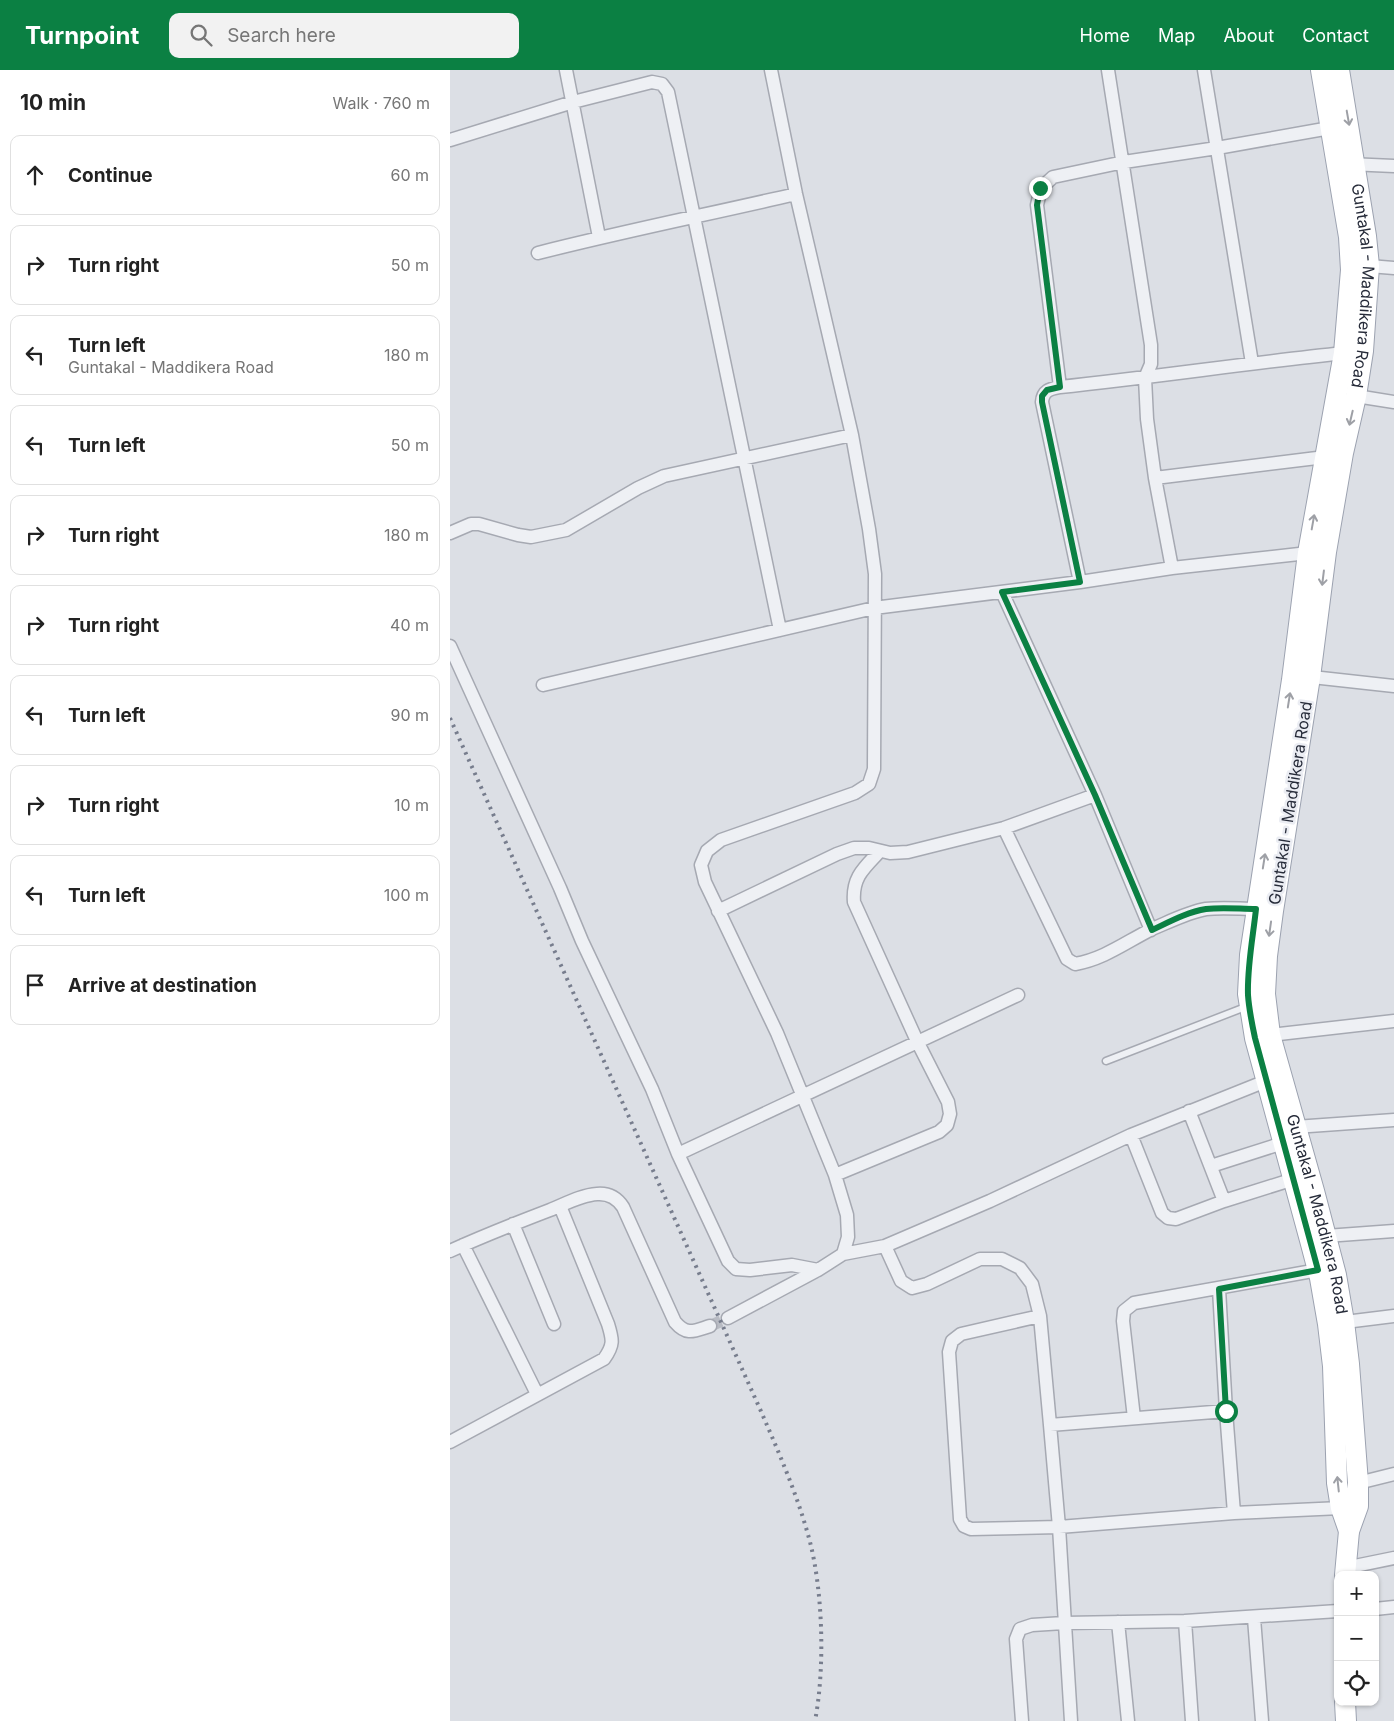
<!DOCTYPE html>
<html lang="en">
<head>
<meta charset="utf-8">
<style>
  body { margin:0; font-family:Inter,sans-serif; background:#f2f2f2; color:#222 }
  .controls { position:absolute; right:15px; bottom:15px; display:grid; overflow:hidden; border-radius:10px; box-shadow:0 1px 4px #0004 }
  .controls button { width:45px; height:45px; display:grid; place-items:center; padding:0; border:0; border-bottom:1px solid #e0e0e0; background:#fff; color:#222; font:25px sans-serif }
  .stop { position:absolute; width:15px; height:15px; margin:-11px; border:4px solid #0b8043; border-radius:50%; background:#fff }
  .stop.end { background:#0b8043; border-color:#fff; box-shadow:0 1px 5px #0008 }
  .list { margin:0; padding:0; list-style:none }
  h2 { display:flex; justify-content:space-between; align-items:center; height:65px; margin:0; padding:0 20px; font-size:21px }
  h2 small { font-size:16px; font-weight:400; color:#767676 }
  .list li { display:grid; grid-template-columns:32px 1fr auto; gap:15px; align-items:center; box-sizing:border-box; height:80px; margin:0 10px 10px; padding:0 10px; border:1px solid #e0e0e0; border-radius:10px }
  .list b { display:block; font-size:19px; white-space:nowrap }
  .list p { margin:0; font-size:16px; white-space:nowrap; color:#767676 }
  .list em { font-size:16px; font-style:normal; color:#767676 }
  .icon { flex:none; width:28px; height:28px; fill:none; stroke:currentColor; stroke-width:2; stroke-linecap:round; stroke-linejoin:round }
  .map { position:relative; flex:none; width:944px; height:1651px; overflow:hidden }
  header { display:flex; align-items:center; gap:30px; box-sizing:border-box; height:70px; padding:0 25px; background:#0b8043; color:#fff }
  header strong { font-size:24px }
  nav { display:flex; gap:28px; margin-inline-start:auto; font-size:18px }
  .search { width:350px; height:45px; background:#f2f2f2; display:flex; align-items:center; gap:12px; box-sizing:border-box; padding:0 18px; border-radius:10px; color:#767676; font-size:19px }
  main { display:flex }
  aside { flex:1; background:#fff }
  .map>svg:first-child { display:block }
</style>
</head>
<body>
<header>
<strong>Turnpoint</strong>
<div class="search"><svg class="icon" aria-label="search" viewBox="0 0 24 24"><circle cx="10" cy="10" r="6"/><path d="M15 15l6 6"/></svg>Search here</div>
<nav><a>Home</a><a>Map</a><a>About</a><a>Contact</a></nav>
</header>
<main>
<aside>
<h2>10 min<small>Walk · 760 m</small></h2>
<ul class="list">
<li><svg class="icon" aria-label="ahead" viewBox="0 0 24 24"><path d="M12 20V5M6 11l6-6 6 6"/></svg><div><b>Continue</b></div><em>60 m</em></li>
<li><svg class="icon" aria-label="right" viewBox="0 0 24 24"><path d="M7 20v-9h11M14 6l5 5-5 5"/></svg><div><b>Turn right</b></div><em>50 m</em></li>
<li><svg class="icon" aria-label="left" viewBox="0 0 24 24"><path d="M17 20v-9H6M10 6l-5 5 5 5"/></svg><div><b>Turn left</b><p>Guntakal - Maddikera Road</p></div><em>180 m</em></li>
<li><svg class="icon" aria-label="left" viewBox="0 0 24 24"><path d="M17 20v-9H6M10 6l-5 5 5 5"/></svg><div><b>Turn left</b></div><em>50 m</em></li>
<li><svg class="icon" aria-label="right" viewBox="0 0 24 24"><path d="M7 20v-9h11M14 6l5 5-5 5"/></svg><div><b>Turn right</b></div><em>180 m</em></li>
<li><svg class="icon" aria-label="right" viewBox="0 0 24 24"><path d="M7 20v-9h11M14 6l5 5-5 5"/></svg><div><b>Turn right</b></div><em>40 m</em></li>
<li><svg class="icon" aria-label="left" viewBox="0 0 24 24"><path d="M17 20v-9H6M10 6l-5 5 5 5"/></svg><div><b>Turn left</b></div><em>90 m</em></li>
<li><svg class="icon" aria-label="right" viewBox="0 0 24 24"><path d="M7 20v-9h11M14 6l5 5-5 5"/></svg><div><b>Turn right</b></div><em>10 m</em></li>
<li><svg class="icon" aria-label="left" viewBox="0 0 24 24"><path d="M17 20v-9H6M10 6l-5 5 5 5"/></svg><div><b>Turn left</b></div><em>100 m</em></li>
<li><svg class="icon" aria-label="arrive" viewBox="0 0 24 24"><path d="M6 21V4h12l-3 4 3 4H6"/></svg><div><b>Arrive at destination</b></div></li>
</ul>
</aside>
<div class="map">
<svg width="944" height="1651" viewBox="0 0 944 1651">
  <rect width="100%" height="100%" fill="#dcdfe5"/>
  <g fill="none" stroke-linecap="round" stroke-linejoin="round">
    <path stroke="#b8bbc3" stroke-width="12" stroke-dasharray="12 6" stroke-linecap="butt" d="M260,1256l18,-8"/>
    <defs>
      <path id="service" d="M656,991l142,-55"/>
      <path id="minor" d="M116,0l33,167
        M658,0l43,275v19l-6,14 2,41 8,59 17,90
        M754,0l48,293
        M0,70l123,-38 79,-20 10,2 6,8 112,538
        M899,94l45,2
        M88,183c86,-22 172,-39 258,-59
        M919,196l25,2
        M610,317l-23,-182 4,-17 12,-11 71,-15 93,-14 113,-20
        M906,326l38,6
        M705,408l170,-21
        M0,463l21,-9h8l39,11 13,2 35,-7 72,-42 26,-12 188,-41
        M630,512l-38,-180c1,-12 8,-13 18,-15 95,-10 189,-24 284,-34
        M552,522l93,203 56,135
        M0,576l110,242 22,53 70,148 26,65 50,107 8,8 14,1 42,-5 26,5
        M853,606l91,10
        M93,615l331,-77 206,-26 92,-14 136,-15
        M554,758l63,131 8,5c29,-5 51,-22 77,-35 17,-7 36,-17 54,-20 17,-2 34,0 51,0
        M268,841l119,-57 17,-6h15l21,5 18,-1 96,-24 91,-33
        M820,965l124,-14
        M739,1041l35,90
        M845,1057l99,-7
        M681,1065l31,78 6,5 8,1 48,-18 70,-22
        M228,1084l340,-159
        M761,1096l72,-23
        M385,1105l104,-43 8,-7 3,-11 -2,-12 -31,-61 -63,-139c-2,-25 10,-34 26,-51
        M63,1154l41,100
        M876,1166l68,-5
        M13,1175l74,149
        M435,1176l16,35 11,7 15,-4 53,-25h22l18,9 12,16 8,32 10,109 9,102 12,194
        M0,1181c33,-15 66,-28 100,-41 15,-6 31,-15 47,-16 12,-1 20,4 26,13l52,115c12,14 19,9 35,4
        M393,1184l42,-8 105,-45 141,-66 135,-54
        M769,1219l7,122 8,102
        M590,1246l-79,18 -9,7 -3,11 11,167 4,7 7,3 88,-2 175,-14 107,-5
        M278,1248l90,-48 25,-16 5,-17 -1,-22 -12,-40 -58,-142 -72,-151 -4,-17 6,-14 14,-11 134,-47 14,-9 5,-15 1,-195 -6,-45 -17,-94 -56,-241 -25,-124
        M887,1253l57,-7
        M684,1348l-11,-97 1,-10 10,-8 184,-33
        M600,1355l176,-14
        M0,1372l154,-83c10,-14 9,-19 4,-35l-48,-118
        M908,1413l36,-9
        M895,1498l49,-10
        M925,1539l19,-2
        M804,1548l8,103
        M735,1551l7,100
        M668,1552l10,99
        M572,1651l-6,-82 4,-10 12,-4 32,-2 121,-2 153,-10"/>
      <g id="primary">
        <path d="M871,0l28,167 2,33 -7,83 -36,200 -16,127 -42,275 -2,39 7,44 55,202 10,38 8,46 5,42 4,117 4,25 8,23"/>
        <path id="s1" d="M889,0l27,166 3,30 -6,85 -7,45 -13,57 -17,99 -16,125 -37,234 -6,45 -2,38 5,41 44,156 22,84 8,47 5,42 9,119v23l-9,25 -4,44"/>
        <path d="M895,1632l1,19"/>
      </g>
    </defs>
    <use href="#service" stroke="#a6a9b2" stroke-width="9"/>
    <use href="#minor" stroke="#a6a9b2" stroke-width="15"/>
    <use href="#primary" stroke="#9ca2b0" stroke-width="22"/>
    <use href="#service" stroke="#eef0f4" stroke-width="6"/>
    <use href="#minor" stroke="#eef0f4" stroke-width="12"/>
    <use href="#primary" stroke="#fff" stroke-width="20"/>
    <path stroke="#777d8d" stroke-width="4" stroke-dasharray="2.5 5" stroke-linecap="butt" d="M0,648l310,691c19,44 38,87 50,133 13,51 15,127 5,179"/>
  </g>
  <defs><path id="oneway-shaft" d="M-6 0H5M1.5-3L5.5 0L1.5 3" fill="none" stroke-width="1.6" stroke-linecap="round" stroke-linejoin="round" transform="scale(1.25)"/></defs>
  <g stroke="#9ea0a6">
    <use href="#oneway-shaft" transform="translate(898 48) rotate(80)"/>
    <use href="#oneway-shaft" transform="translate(901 348) rotate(103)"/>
    <use href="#oneway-shaft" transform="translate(863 452) rotate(-80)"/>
    <use href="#oneway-shaft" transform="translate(873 508) rotate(97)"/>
    <use href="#oneway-shaft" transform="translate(839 630) rotate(-81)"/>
    <use href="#oneway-shaft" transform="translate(814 791) rotate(-81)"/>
    <use href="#oneway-shaft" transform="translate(820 859) rotate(98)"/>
    <use href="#oneway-shaft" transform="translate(888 1414) rotate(-96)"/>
  </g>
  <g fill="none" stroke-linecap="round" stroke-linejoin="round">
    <path stroke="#0b8043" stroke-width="6" d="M590,118l-3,17 23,182 -13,3 -5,6v6l38,180 -78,10 93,203 57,135c17,-8 35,-18 54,-21 17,-2 34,0 50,0 -3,28 -9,58 -8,86 1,15 4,29 7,43l63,232 -99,19 7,122"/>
  </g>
  <g text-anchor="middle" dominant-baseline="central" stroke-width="5" stroke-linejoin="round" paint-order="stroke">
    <g font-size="16" fill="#272c3a" stroke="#ebedf3">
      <text stroke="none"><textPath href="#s1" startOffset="218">Guntakal - Maddikera Road</textPath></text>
      <text transform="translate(840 733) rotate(-81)">Guntakal - Maddikera Road</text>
      <text stroke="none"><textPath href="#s1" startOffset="1161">Guntakal - Maddikera Road</textPath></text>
    </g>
  </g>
</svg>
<div class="controls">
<button>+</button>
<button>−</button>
<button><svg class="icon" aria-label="locate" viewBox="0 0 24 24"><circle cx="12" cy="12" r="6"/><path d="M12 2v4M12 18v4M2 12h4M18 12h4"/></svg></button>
</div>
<div class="stop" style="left:776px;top:1341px"></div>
<div class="stop end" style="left:590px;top:118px"></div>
</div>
</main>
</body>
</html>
